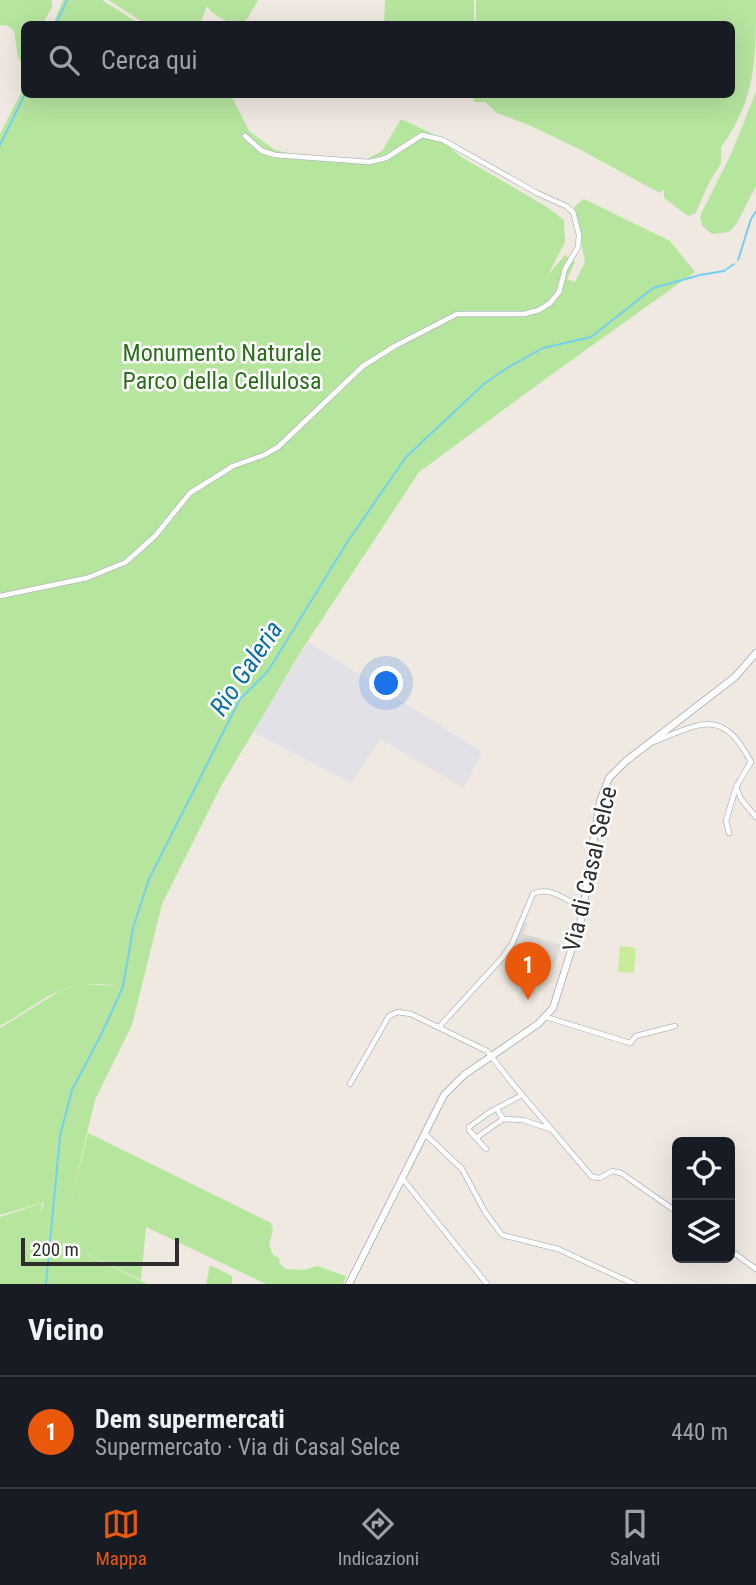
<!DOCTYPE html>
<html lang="it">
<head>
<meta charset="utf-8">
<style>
  body { margin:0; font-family:"Roboto Condensed",sans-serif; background:#242831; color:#f1f3f6 }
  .controls { position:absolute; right:21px; bottom:21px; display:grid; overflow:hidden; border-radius:10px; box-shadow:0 7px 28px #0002 }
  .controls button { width:63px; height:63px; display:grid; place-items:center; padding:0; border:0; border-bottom:2px solid #363941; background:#171b24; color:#f1f3f6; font:35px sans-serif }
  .scale { position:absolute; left:21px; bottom:18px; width:158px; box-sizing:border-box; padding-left:7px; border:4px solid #2e2e2e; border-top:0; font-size:19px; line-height:24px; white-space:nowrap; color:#2e2e2e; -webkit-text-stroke:5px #fff; paint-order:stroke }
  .you { position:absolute; left:387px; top:684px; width:24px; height:24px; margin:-18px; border:5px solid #fff; border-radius:50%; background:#1a73e8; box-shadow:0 0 0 10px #1a73e833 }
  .badge { display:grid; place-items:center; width:46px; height:46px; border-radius:50%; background:#ea580c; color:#fff; font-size:23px; font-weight:700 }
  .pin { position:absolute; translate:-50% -58px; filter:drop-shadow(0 2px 4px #0008) }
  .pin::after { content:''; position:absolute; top:37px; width:24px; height:21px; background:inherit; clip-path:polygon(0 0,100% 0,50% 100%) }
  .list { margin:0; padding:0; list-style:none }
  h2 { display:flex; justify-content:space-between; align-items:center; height:91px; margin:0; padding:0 28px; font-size:30px }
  h2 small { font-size:23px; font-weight:400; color:#9ea1a6 }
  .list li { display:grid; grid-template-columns:46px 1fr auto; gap:21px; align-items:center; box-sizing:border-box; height:112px; padding:0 28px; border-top:2px solid #363941 }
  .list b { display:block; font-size:26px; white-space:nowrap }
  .list p { margin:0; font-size:23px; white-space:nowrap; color:#9ea1a6 }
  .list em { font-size:23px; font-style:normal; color:#9ea1a6 }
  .icon { flex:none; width:38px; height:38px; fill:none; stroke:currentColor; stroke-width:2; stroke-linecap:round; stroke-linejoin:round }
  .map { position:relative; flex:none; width:756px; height:1284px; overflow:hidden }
  .search { position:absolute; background:#171b24; box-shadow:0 7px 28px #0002; left:21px; right:21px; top:21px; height:77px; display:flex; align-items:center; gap:18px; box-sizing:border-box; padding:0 24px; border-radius:10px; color:#9ea1a6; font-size:26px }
  .sheet { height:203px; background:#171b24 }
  nav { display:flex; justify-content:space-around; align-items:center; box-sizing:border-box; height:98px; border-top:2px solid #363941; background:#171b24; font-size:19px; color:#9ea1a6 }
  nav a { display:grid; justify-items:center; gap:4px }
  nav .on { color:#ea580c }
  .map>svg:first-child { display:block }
</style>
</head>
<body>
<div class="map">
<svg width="756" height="1284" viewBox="0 0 756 1284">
  <rect width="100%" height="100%" fill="#efe9e1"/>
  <path fill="#e3e1e8" d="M308,642l174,110 -18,36 -84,-49 -29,44 -98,-51z"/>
  <path fill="#b6e59e" d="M0,0h52v7l-9,17h-19v39l-3,-1 -3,-5 -4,-26 -6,-5 -8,-1z
    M63,0h39l38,24h-87z
    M108,0h150l-10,18 -6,6c-12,1 -29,-8 -35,-18l-7,18h-54z
    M385,0h89v24h-90z
    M476,0h280c0,59 0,100 -35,147v16l-11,18 -15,33 -7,2 -24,-18v-9l-4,4 -4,-2 -77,-42 -50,-24 -32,-12 -12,-11h-10l-4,-7 261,-1v-70h-256z
    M24,87v7l207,1 18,36 26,19 26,6 64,4 17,-9 19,-32 32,15 30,24 84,49 17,13 1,22 -17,33 17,-20 10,7 -8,17 8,3 10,-20 -11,-55 10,-8 86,42 25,31 -147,105 -129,95 -114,173 -84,141 -59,118 -30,121 -37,75 -26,108 19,-75 183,90 2,6 -4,16 4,10 6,3 1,6 6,5 18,1 13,-4 29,10 -3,8h-77l-120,-57 -5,53 -75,-36 81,40h-147v-67l42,-14 -1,10 3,-11 -44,13v-187l60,-37 22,-7 35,2c-56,-9 -72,15 -117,40v-892z
    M756,92v94l-19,37 -8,9 -17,2 -10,-8 -2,-10 31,-62z
    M210,1265l22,11v8h-26z"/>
  <path fill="#c9ec9a" d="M620,946l16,2 -2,25 -16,-1z"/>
  <path fill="#dfdcd8" d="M522,920l6,3 -4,11 37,11 -7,22 -34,-17 -4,4 -3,-9z"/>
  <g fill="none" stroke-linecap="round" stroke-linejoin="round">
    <path stroke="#75cff0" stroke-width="2" d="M56,24l11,-24
      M0,145l25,-51
      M738,260l13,-41 5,-8
      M46,1284l14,-148 12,-46 29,-55 22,-48 10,-59 16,-49 91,-180 28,-28 80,-130 58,-84 79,-74 22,-15 36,-20 48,-11 62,-49 47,-13 24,-4 10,-7"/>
    <defs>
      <path id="street" d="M0,596l87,-18 39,-16 29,-26 35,-43 43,-27 31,-11 14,-8 85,-81 32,-20 62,-32h67l15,-4 11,-7 9,-11 6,-23 13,-22 1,-12 -6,-23 -7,-6 -29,-13 -94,-53 -21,-5 -36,23 -17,4 -94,-7 -13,-4 -17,-15
        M653,742c49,-19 69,-35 98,20l-15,25 5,12 15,18
        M729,833l-3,-12 10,-34
        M546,1017l84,26 6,-7 39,-10
        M439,1027l64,-70 9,-13 21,-50c16,-9 35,7 50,15
        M350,1084l39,-68 9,-4 13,2 76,37 25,32 80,94 8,1 12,-7 9,2 56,39
        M497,1109l6,10 20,1 27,9
        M425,1134l37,35 23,43 17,23 56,14 76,35
        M476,1138l27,-19
        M486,1149l-17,-19v-3l21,-15 32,-17
        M402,1178l85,106
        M730,1250l26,19"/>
      <path id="secondary" d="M349,1284l95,-189 20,-20 74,-51 15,-16 29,-92 18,-115 9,-23 17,-17 109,-84 21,-24"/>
    </defs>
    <use href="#street" stroke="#b4b7c1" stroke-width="6"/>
    <use href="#secondary" stroke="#b4b7c1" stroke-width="8"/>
    <use href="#street" stroke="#fff" stroke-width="4.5"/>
    <use href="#secondary" stroke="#fff" stroke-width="6"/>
  </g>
  <g text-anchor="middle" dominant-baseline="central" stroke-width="5" stroke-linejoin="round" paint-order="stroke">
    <g font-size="24" fill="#2c6e1b" stroke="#fff">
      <text x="222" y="353">Monumento Naturale<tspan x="222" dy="28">Parco della Cellulosa</tspan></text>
    </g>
    <g font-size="24" fill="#2e2e2e" stroke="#fff">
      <text transform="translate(590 869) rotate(-77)">Via di Casal Selce</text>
    </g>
    <g font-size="26" font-style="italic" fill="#0d6fa3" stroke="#fff">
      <text transform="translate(246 668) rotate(-56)">Rio Galeria</text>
    </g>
  </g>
</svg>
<div class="controls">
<button><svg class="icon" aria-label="locate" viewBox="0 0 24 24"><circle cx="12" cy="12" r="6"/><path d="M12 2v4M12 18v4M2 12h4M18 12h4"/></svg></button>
<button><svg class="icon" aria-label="layers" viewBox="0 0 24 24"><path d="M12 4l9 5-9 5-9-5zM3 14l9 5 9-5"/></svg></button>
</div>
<div class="scale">200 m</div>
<div class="you"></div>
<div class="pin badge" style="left:528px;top:1000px">1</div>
<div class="search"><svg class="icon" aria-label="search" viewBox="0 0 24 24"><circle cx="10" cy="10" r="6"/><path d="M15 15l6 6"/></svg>Cerca qui</div>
</div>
<section class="sheet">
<h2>Vicino<small></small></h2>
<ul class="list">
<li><span class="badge">1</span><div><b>Dem supermercati</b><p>Supermercato · Via di Casal Selce</p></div><em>440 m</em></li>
</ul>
</section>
<nav>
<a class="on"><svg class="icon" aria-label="map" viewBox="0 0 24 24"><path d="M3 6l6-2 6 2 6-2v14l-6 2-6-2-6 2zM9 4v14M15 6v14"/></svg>Mappa</a>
<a><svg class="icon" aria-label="directions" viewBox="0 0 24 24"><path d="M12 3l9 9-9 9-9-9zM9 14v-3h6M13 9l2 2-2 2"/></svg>Indicazioni</a>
<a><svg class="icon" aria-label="saved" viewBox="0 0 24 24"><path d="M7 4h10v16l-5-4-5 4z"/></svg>Salvati</a>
</nav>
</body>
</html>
